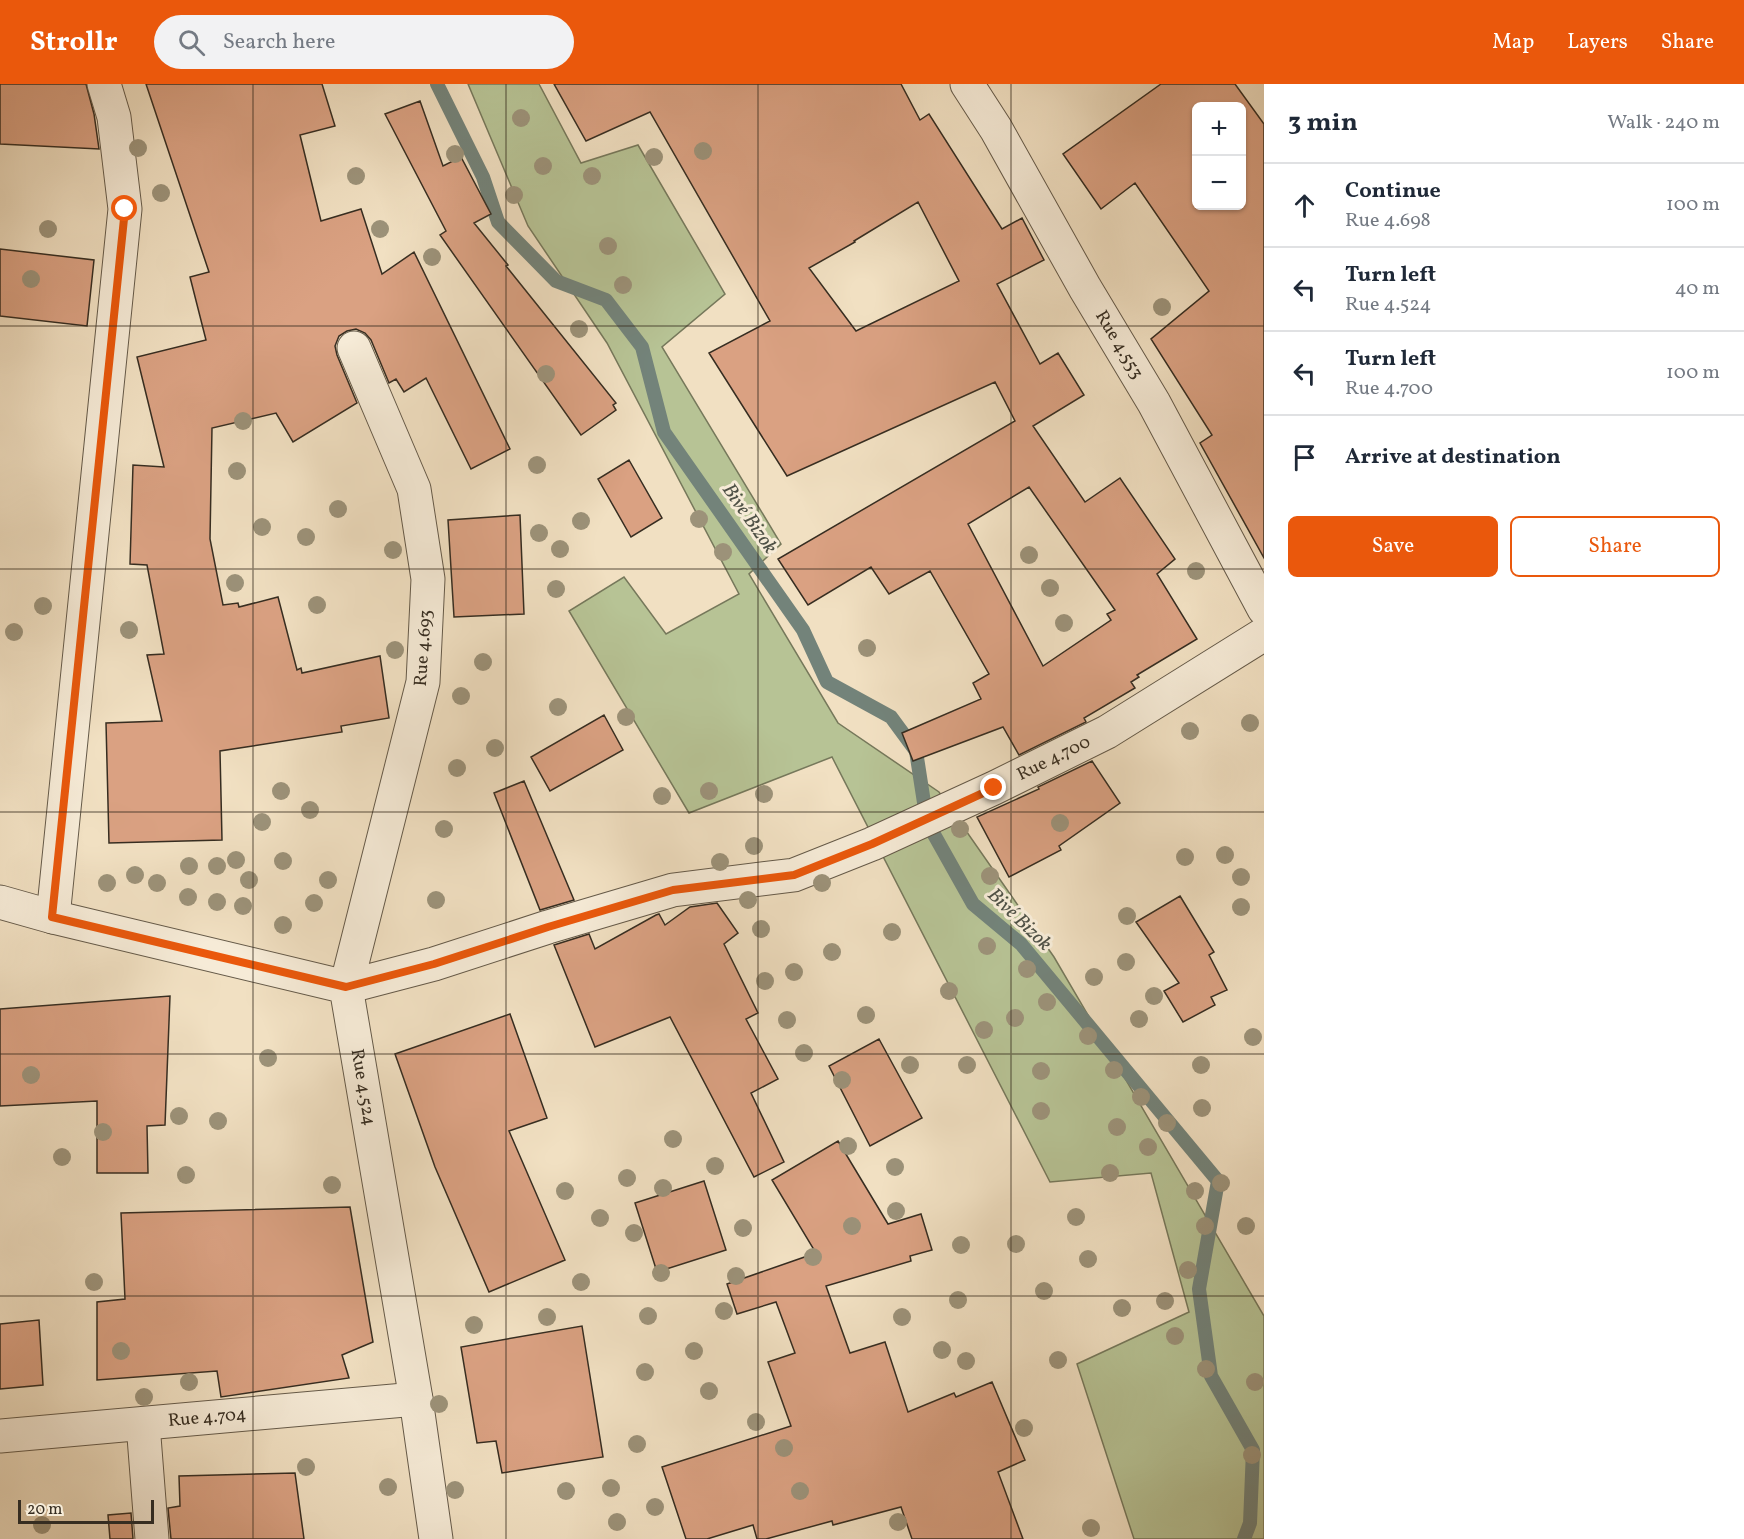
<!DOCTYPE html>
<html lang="en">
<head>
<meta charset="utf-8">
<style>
  body { margin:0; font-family:Vollkorn,serif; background:#f2f2f3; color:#1f2937 }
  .controls { position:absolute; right:18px; top:18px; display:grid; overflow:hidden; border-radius:9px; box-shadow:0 2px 4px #0004 }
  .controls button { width:54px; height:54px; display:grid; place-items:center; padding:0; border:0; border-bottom:2px solid #e0e1e3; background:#fff; color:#1f2937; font:30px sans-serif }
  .scale { position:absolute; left:18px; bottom:15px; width:136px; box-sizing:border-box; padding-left:6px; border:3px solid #362d21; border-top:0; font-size:16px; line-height:21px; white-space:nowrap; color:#362d21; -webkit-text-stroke:4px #f6ebd7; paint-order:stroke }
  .stop { position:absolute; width:18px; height:18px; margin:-14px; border:4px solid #ea580c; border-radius:50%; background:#fff }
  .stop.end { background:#ea580c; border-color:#fff; box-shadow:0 2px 6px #0008 }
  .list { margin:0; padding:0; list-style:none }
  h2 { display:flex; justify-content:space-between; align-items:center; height:78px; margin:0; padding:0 24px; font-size:26px }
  h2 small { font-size:20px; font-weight:400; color:#747a83 }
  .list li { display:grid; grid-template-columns:39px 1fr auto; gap:18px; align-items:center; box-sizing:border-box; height:84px; padding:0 24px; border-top:2px solid #e0e1e3 }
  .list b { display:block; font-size:22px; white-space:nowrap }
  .list p { margin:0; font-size:20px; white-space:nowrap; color:#747a83 }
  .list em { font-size:20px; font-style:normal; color:#747a83 }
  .actions { display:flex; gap:12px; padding:18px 24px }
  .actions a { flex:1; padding:14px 0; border:2px solid #ea580c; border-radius:9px; text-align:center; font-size:21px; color:#ea580c }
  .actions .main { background:#ea580c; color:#fff }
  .icon { flex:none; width:33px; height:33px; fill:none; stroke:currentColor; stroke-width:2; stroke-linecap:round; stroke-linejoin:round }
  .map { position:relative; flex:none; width:1264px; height:1455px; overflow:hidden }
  header { display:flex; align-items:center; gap:36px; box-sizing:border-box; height:84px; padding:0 30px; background:#ea580c; color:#fff }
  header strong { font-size:28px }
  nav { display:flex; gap:33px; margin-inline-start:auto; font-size:21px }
  .search { width:420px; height:54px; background:#f2f2f3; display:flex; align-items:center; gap:15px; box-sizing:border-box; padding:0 21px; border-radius:33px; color:#747a83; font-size:22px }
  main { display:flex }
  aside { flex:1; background:#fff }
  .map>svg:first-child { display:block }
</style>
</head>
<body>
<header>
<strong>Strollr</strong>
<div class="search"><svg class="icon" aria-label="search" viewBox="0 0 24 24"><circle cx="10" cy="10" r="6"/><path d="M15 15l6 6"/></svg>Search here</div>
<nav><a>Map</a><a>Layers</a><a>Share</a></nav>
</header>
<main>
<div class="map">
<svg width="1264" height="1455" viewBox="0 0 1264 1455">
  <rect width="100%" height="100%" fill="#f1e0c2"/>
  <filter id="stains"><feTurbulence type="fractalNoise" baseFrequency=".00333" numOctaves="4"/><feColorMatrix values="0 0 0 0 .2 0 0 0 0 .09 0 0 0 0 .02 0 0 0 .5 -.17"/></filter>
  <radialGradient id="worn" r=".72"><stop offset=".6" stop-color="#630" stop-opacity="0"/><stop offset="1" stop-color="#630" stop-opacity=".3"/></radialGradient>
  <path fill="#b7c395" stroke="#76785b" stroke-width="1.5" d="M468,0h71l42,79 57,-18 87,149 -63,53 119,197 -32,30 89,149 101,69 115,165 210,359v223h-130l-57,-175 112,-52 -38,-139 -101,9 -218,-425 -143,56 -120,-202 55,-34 42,57 73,-40 -132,-251 -79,-117z"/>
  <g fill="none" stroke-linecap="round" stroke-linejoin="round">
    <path stroke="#73837a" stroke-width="14" d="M437,0l46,93 15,45 58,59 50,19 36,47 22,85 139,198 24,52 64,35 25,34 11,71 46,82 48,40 197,237 -19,108 12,87 42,74 -3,73 -6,16"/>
  </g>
  <path fill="#daa182" stroke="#362d21" stroke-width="1.5" fill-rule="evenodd" d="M0,0h86l8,30 5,35 -99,-5z
    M146,0h176l13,42 -35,9 21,86 40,-12 21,65 32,-22 96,197 -39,20 -45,-91 -22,14 -8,-13 -7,4 -18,-43 -6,-7 -9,-4 -9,2 -8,5 -4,10 2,9 20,48 -64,39 -17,-29 -64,15 -2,111 13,66 15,-2 1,4 39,-10 19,73 4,-2 1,5 78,-17 9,62 -48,8 1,6 -122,19 2,89 -113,3 -3,-120 56,-2 -15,-66 17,-1 -17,-89 -17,-1 3,-99 31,2 -27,-110 69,-17 -16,-63 19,-5z
    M554,0h347l19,36 9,-6 73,115 20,-11 22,42 -47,24 43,80 18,-11 26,42 -51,31 52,76 35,-24 55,81 -18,15 40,65 -60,36 2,2 -8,5 4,6 -51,30 2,4 -67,33 -16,-28 -90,34 -11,-28 79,-34 -8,-16 16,-9 -59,-103 -41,23 -18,-27 -63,38 -30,-46 237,-138 -20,-39 -208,94 -78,-123 61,-32 -120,-209 -64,29zM918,118l41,79 -103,50 -47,-63 46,-26 -1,-1zM1029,403l86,123 -8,4 4,6 -68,46 -75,-142z
    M1161,0h74l29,40v434l-64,-115 12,-8 -61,-96 58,-48 -74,-108 -34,26 -38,-55zM1197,22h45v100h-45z
    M420,17l23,65 18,-9 30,57 -17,9 34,42 -2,1 110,137 -3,2 3,5 -35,25 -141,-200 6,-4 -61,-117z
    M0,165l94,11 -7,66 -87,-10z
    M629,376l33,58 -31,19 -33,-58z
    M520,431l4,99 -70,3 -6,-97z
    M604,631l19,35 -73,41 -19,-34z
    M1092,677l28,42 -61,43 2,4 -52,27 -32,-60 62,-28 -1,-2z
    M524,697l50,119 -34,10 -46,-117z
    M1180,812l34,56 -5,3 18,35 -16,7 4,8 -32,17 -19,-31 15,-8 -43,-61z
    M717,819l21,30 -14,11 34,69 -12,6 32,60 -27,14 33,69 -30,15 -84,-160 -75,30 -41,-102 35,-11 6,15 61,-34 3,-1 6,11 25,-18z
    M170,912l-5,129 -18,1 1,47h-51v-72l-97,5v-97z
    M510,930l37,104 -38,13 56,129 -76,32 -54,-125 -40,-113z
    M879,955l43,79 -52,28 -41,-80z
    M838,1057l50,83 33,-10 11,36 -22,6 1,5 -85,25 24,67 35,-11 23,70 46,-19 2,4 36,-15 33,78 -27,12 25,67h-111l-11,-32 -68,18 -1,-4 -66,18h-9l-4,-14 -46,14h-21l-24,-72 129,-41 -23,-64 27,-9 -19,-51 -39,12 -10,-30 89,-31 -44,-73z
    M704,1097l22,69 -69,22 -22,-69z
    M350,1123l23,135 -31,13 7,23 -128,19 -4,-26 -120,9v-78l28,-3 -4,-86z
    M39,1236l4,65 -43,4v-65z
    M582,1242l21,131 -101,16 -6,-32 -19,2 -16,-96z
    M295,1389l9,66h-133l-3,-31 12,-2 -1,-30z
    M131,1429l2,26h-23l-2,-24z"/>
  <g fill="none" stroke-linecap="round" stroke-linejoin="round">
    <defs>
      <g id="minor">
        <path id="s1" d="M967,0l29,45 89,159 69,115 110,206"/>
        <path id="s2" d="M354,264l60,141 14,90 -5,103 -77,305 88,-23 114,-37 125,-37 121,-15 78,-31 122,-56 113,-56 157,-98"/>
        <path id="s3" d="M0,818l53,15 293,70 70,412 20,140"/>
        <path d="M53,833l72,-708 -11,-92 -10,-33"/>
        <path d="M143,1340l9,115"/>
        <path id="s4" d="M0,1352l416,-37"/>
      </g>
    </defs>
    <use href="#minor" stroke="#655a49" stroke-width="35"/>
    <use href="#minor" stroke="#f6ebd7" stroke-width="33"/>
  </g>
  <g fill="#9c9279">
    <circle cx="521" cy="34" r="9"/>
    <circle cx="138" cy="64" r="9"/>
    <circle cx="703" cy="67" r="9"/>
    <circle cx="455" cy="70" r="9"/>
    <circle cx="654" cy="73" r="9"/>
    <circle cx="543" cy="82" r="9"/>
    <circle cx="356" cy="92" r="9"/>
    <circle cx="592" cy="92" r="9"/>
    <circle cx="161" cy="109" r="9"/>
    <circle cx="514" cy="111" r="9"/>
    <circle cx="48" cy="145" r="9"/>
    <circle cx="380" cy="145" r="9"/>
    <circle cx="608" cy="162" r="9"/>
    <circle cx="432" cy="173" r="9"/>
    <circle cx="31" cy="195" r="9"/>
    <circle cx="623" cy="201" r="9"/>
    <circle cx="1162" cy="223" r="9"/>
    <circle cx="579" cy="245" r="9"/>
    <circle cx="546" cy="290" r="9"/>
    <circle cx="243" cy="337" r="9"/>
    <circle cx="537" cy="381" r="9"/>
    <circle cx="237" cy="387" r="9"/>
    <circle cx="338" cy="425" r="9"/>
    <circle cx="699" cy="435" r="9"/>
    <circle cx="581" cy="437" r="9"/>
    <circle cx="262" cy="443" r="9"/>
    <circle cx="539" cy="449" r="9"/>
    <circle cx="306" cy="453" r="9"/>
    <circle cx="560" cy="465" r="9"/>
    <circle cx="393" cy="466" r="9"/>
    <circle cx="723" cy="468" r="9"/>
    <circle cx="1029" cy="471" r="9"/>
    <circle cx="1196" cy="487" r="9"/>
    <circle cx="235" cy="499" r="9"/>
    <circle cx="1050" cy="504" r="9"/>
    <circle cx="556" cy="505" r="9"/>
    <circle cx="317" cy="521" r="9"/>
    <circle cx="43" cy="522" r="9"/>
    <circle cx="1064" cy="539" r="9"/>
    <circle cx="129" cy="546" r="9"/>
    <circle cx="14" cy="548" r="9"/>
    <circle cx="867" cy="564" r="9"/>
    <circle cx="395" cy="566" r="9"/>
    <circle cx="483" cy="578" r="9"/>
    <circle cx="461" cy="612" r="9"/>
    <circle cx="558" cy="623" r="9"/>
    <circle cx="626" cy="633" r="9"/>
    <circle cx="1250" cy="639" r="9"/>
    <circle cx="1190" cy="647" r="9"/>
    <circle cx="495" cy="664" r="9"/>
    <circle cx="457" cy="684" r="9"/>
    <circle cx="281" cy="707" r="9"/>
    <circle cx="709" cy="707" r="9"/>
    <circle cx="764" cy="710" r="9"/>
    <circle cx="662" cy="712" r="9"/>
    <circle cx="310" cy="726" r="9"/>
    <circle cx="262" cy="738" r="9"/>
    <circle cx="1060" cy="739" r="9"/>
    <circle cx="444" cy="745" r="9"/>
    <circle cx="960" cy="745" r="9"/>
    <circle cx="754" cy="762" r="9"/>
    <circle cx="1225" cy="771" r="9"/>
    <circle cx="1185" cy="773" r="9"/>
    <circle cx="236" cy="776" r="9"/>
    <circle cx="283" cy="777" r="9"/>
    <circle cx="720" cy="778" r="9"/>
    <circle cx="189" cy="782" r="9"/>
    <circle cx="217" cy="782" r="9"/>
    <circle cx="135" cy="791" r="9"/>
    <circle cx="990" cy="792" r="9"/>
    <circle cx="1241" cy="793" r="9"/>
    <circle cx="249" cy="796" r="9"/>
    <circle cx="328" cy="796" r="9"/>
    <circle cx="107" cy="799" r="9"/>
    <circle cx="157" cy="799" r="9"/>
    <circle cx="822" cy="799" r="9"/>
    <circle cx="188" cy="813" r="9"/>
    <circle cx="436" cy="816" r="9"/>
    <circle cx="748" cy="816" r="9"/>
    <circle cx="217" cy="818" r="9"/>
    <circle cx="314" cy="819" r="9"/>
    <circle cx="243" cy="822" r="9"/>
    <circle cx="1241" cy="823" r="9"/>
    <circle cx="1127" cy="832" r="9"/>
    <circle cx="283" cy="841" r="9"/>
    <circle cx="761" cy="845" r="9"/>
    <circle cx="892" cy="848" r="9"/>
    <circle cx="987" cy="862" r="9"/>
    <circle cx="832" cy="868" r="9"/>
    <circle cx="1126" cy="878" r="9"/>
    <circle cx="1027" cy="885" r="9"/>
    <circle cx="794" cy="888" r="9"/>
    <circle cx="1094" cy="893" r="9"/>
    <circle cx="765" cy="897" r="9"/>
    <circle cx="949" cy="907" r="9"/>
    <circle cx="1154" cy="912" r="9"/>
    <circle cx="1047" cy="918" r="9"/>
    <circle cx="866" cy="931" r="9"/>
    <circle cx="1015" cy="934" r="9"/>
    <circle cx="1139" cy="935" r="9"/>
    <circle cx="787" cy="936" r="9"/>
    <circle cx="984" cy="946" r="9"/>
    <circle cx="1088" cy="952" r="9"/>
    <circle cx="1253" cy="953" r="9"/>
    <circle cx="804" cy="969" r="9"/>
    <circle cx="268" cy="974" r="9"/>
    <circle cx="910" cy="981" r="9"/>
    <circle cx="967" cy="981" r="9"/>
    <circle cx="1201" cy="981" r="9"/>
    <circle cx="1114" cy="986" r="9"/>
    <circle cx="1041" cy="987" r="9"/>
    <circle cx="31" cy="991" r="9"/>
    <circle cx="842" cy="996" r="9"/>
    <circle cx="1141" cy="1013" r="9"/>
    <circle cx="1202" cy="1024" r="9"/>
    <circle cx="1041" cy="1027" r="9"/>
    <circle cx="179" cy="1032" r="9"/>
    <circle cx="218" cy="1037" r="9"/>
    <circle cx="1167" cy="1039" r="9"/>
    <circle cx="1117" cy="1043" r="9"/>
    <circle cx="103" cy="1048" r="9"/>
    <circle cx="673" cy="1055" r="9"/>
    <circle cx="848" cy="1062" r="9"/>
    <circle cx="1148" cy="1063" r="9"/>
    <circle cx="62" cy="1073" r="9"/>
    <circle cx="715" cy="1082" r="9"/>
    <circle cx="895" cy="1083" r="9"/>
    <circle cx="1110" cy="1089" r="9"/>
    <circle cx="186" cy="1091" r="9"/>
    <circle cx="627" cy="1094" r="9"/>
    <circle cx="1221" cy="1099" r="9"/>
    <circle cx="332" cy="1101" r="9"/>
    <circle cx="663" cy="1104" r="9"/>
    <circle cx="565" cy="1107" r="9"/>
    <circle cx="1195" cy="1107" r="9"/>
    <circle cx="896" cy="1127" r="9"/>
    <circle cx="1076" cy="1133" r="9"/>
    <circle cx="600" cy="1134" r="9"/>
    <circle cx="852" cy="1142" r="9"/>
    <circle cx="1205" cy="1142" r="9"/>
    <circle cx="1246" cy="1142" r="9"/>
    <circle cx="743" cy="1144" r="9"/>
    <circle cx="634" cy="1149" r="9"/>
    <circle cx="1016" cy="1160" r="9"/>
    <circle cx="961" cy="1161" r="9"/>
    <circle cx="813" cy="1173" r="9"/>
    <circle cx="1088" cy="1175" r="9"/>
    <circle cx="1188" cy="1186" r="9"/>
    <circle cx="661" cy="1189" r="9"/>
    <circle cx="736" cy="1192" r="9"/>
    <circle cx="94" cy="1198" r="9"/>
    <circle cx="581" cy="1198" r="9"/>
    <circle cx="1044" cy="1207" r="9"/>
    <circle cx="958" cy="1216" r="9"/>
    <circle cx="1165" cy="1217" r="9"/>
    <circle cx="1122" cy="1224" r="9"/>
    <circle cx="724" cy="1227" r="9"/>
    <circle cx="648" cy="1232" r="9"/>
    <circle cx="547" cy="1233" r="9"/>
    <circle cx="902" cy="1233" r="9"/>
    <circle cx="474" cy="1241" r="9"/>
    <circle cx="1175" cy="1252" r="9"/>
    <circle cx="942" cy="1266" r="9"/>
    <circle cx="121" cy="1267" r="9"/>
    <circle cx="694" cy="1267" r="9"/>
    <circle cx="1058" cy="1276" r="9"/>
    <circle cx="966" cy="1277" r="9"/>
    <circle cx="1206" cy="1285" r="9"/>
    <circle cx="645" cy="1288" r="9"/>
    <circle cx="189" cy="1298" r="9"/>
    <circle cx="1255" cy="1298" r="9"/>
    <circle cx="709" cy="1307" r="9"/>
    <circle cx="144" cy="1313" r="9"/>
    <circle cx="439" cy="1320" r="9"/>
    <circle cx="756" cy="1338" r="9"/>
    <circle cx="1024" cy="1344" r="9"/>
    <circle cx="637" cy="1360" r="9"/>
    <circle cx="784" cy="1364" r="9"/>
    <circle cx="1252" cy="1371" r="9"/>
    <circle cx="306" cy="1383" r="9"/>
    <circle cx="388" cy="1403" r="9"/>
    <circle cx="611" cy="1404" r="9"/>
    <circle cx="455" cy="1406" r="9"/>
    <circle cx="566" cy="1407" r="9"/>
    <circle cx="800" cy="1407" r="9"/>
    <circle cx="655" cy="1423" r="9"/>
    <circle cx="617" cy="1438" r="9"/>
    <circle cx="898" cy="1438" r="9"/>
    <circle cx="42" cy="1441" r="9"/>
    <circle cx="1091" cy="1444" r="9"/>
  </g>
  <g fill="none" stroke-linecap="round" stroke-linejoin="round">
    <path stroke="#ea580c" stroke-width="8" d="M125,125l-73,708 294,70 88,-23 114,-37 125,-37 121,-15 78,-31 122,-56"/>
  </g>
  <path fill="none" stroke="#362d21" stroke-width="1.5" stroke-opacity="0.55" d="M253,0v1455M506,0v1455M758,0v1455M1011,0v1455M0,242h1264M0,485h1264M0,728h1264M0,970h1264M0,1212h1264"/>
  <g text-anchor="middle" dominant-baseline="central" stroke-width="6" stroke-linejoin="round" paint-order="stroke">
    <g font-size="18" fill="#362d21" stroke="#f6ebd7">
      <text stroke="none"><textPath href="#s1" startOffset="302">Rue 4.553</textPath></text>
      <text transform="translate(424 564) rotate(-86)">Rue 4.693</text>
      <text stroke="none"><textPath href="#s2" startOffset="1410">Rue 4.700</textPath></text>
      <text stroke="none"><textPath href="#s3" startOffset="458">Rue 4.524</textPath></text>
      <text stroke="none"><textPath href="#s4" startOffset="208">Rue 4.704</textPath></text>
    </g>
    <g font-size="20" font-style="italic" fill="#4f5146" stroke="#f6ebd7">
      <text transform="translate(749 435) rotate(55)">Bivé Bizok</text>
      <text transform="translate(1019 836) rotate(44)">Bivé Bizok</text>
    </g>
  </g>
  <rect width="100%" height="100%" filter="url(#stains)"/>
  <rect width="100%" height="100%" fill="url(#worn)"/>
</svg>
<div class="controls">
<button>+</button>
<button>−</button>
</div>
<div class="scale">20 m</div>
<div class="stop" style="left:125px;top:125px"></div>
<div class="stop end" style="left:994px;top:704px"></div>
</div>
<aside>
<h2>3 min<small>Walk · 240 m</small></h2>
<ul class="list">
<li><svg class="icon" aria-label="ahead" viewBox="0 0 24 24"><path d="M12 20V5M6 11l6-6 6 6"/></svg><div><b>Continue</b><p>Rue 4.698</p></div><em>100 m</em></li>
<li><svg class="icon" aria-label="left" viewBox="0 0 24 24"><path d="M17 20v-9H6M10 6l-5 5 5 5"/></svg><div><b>Turn left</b><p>Rue 4.524</p></div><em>40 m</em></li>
<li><svg class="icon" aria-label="left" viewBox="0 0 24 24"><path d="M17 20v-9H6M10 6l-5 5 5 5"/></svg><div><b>Turn left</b><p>Rue 4.700</p></div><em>100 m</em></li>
<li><svg class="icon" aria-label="arrive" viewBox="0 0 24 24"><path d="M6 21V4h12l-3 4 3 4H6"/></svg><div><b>Arrive at destination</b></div></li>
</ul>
<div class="actions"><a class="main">Save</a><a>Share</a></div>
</aside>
</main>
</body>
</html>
